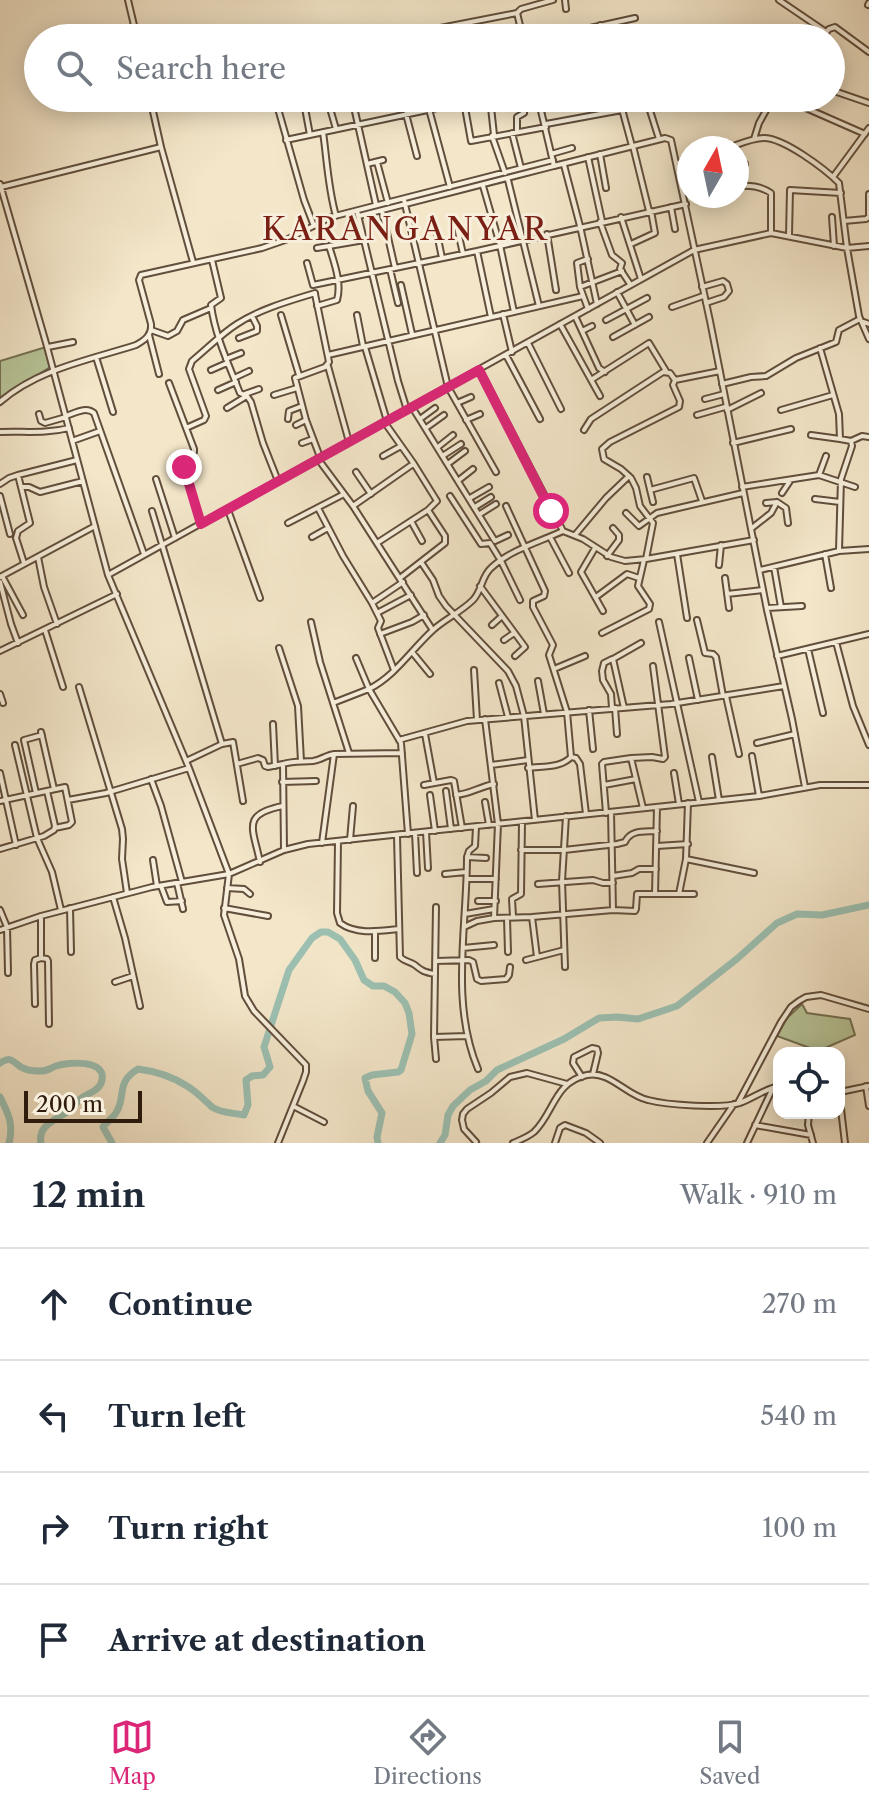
<!DOCTYPE html>
<html lang="en">
<head>
<meta charset="utf-8">
<style>
  body { margin:0; font-family:"Libre Caslon Text",serif; background:#f6f6f7; color:#1f2937 }
  .controls { position:absolute; right:24px; bottom:24px; display:grid; overflow:hidden; border-radius:16px; box-shadow:0 4px 20px #0003 }
  .controls button { width:72px; height:72px; display:grid; place-items:center; padding:0; border:0; border-bottom:2px solid #e0e1e3; background:#fff; color:#1f2937; font:40px sans-serif }
  .compass { position:absolute; left:677px; top:136px; width:72px; height:72px; border-radius:50%; background:#fff; box-shadow:0 4px 20px #0003; rotate:9deg }
  .scale { position:absolute; left:24px; bottom:20px; width:118px; box-sizing:border-box; padding-left:8px; border:4px solid #301c0d; border-top:0; font-size:22px; line-height:28px; white-space:nowrap; color:#301c0d; -webkit-text-stroke:6px #f7efdc; paint-order:stroke }
  .stop { position:absolute; width:24px; height:24px; margin:-18px; border:6px solid #db2777; border-radius:50%; background:#fff }
  .stop.end { background:#db2777; border-color:#fff; box-shadow:0 2px 8px #0008 }
  .list { margin:0; padding:0; list-style:none }
  h2 { display:flex; justify-content:space-between; align-items:center; height:104px; margin:0; padding:0 32px; font-size:34px }
  h2 small { font-size:26px; font-weight:400; color:#747a83 }
  .list li { display:grid; grid-template-columns:52px 1fr auto; gap:24px; align-items:center; box-sizing:border-box; height:112px; padding:0 32px; border-top:2px solid #e0e1e3 }
  .list b { display:block; font-size:30px; white-space:nowrap }
  .list em { font-size:26px; font-style:normal; color:#747a83 }
  .icon { flex:none; width:44px; height:44px; fill:none; stroke:currentColor; stroke-width:2; stroke-linecap:round; stroke-linejoin:round }
  .map { position:relative; flex:none; width:869px; height:1143px; overflow:hidden }
  .search { position:absolute; background:#fff; box-shadow:0 4px 20px #0003; left:24px; right:24px; top:24px; height:88px; display:flex; align-items:center; gap:20px; box-sizing:border-box; padding:0 28px; border-radius:44px; color:#747a83; font-size:30px }
  .sheet { height:552px; background:#fff }
  nav { display:flex; justify-content:space-around; align-items:center; box-sizing:border-box; height:112px; border-top:2px solid #e0e1e3; background:#fff; font-size:22px; color:#747a83 }
  nav a { display:grid; justify-items:center; gap:4px }
  nav .on { color:#db2777 }
  .map>svg:first-child { display:block }
</style>
</head>
<body>
<div class="map">
<svg width="869" height="1143" viewBox="0 0 869 1143">
  <rect width="100%" height="100%" fill="#f3e6c9"/>
  <filter id="stains"><feTurbulence type="fractalNoise" baseFrequency=".0025" numOctaves="4"/><feColorMatrix values="0 0 0 0 .2 0 0 0 0 .09 0 0 0 0 .02 0 0 0 .5 -.17"/></filter>
  <radialGradient id="worn" r=".72"><stop offset=".6" stop-color="#630" stop-opacity="0"/><stop offset="1" stop-color="#630" stop-opacity=".3"/></radialGradient>
  <path fill="#b8c699" stroke="#747153" stroke-width="2" d="M46,347l6,19 -52,32v-37z
    M802,1004l5,9 43,6 5,16 -32,14 -13,-1 -33,-12 10,-18z"/>
  <g fill="none" stroke-linecap="round" stroke-linejoin="round">
    <path stroke="#9cc0b2" stroke-width="7" d="M0,1063c11,-7 12,-2 21,4 5,3 12,4 18,4 7,1 11,-3 17,-5 12,-4 50,-7 46,14 -2,12 -16,13 -23,20 -3,3 -5,7 -8,9 -12,10 -34,15 -30,34
      M0,1097c8,16 14,27 9,46
      M112,1143l-9,-16c4,-5 12,-11 14,-16 9,-16 -1,-29 21,-42 16,2 35,8 49,17 10,6 17,14 25,21 8,6 22,6 32,8l4,-10 -2,-25 6,-4 11,-1 7,-8 -6,-20 25,-77 23,-32 9,-6h7l12,7 15,21 9,20 9,6h11l11,6 10,11 4,10 3,21 -11,36 -3,2 -26,3 -7,3 3,13 14,22 -5,24 1,6
      M440,1143l5,-8 3,-20 5,-9 17,-16 16,-9 11,-11 67,-31 35,-21 18,-1 21,2 39,-13 61,-48 39,-35 20,-9 25,1 47,-10"/>
    <defs>
      <path id="minor" d="M128,0l9,38
        M565,0l1,9
        M779,0l47,32
        M868,5l1,-2
        M517,13l4,-4 32,-9
        M467,24l3,14
        M600,25l4,13
        M442,29l2,9
        M389,38l128,-25 6,25
        M545,38l90,-20
        M822,38l7,-9 6,-2 34,25
        M831,90l38,13
        M275,98l29,102 10,26
        M327,98l9,31
        M352,98l24,107
        M426,98l24,89
        M490,98l4,37
        M538,98l16,68 111,-28 6,2 39,181 57,289 25,109 13,68
        M619,98l13,48
        M646,98l13,41
        M783,98l82,36
        M464,102l7,39 75,-14
        M305,108l5,27
        M541,109l27,-6 44,-5
        M406,114l11,42
        M546,124l76,-14
        M323,132c4,28 5,56 13,84
        M517,132v-15l7,-4
        M512,133l9,35
        M492,136l13,37
        M754,139l5,-16 14,-25
        M286,140l198,-42
        M633,146l16,65
        M161,147l32,115
        M728,148c11,-4 24,-10 36,-10 20,0 61,31 75,45l8,65 12,68 2,5 8,3
        M551,154l21,-6
        M600,154l6,34
        M588,157l14,64
        M377,162l11,41
        M367,164l16,-4
        M677,164l12,-4
        M564,165l16,61 17,78
        M737,165l8,-1
        M833,177l36,-49
        M680,178l9,-2
        M508,180l31,126
        M0,184l46,159 62,232 81,193 40,106 -5,41 15,44 6,37 9,15 52,54v7l-3,9 -25,62
        M483,186l17,59 14,67
        M737,186c13,-1 23,0 34,7v40
        M1,187l160,-40 -11,-49
        M869,194v21
        M404,200l44,187 48,85
        M671,207l4,22
        M357,211l41,170 9,29
        M382,211l13,57
        M359,216l195,-50
        M621,217l20,62
        M832,217l2,29
        M844,221l22,-2 3,-2
        M600,222l12,33 10,8 -2,6 10,15
        M435,224l7,34
        M457,227l6,27
        M547,234l9,56
        M789,235l1,-45 51,3
        M631,244l24,-11 -4,-22
        M329,246l35,-6
        M477,251l14,66
        M588,259l-11,4 3,24 42,-16
        M212,260l9,38 -10,7c4,31 18,60 29,88l7,3 4,6 12,41 15,38
        M307,263l6,22
        M390,269l8,34
        M313,285l164,-34 209,-47
        M401,285l11,49
        M580,287l8,22
        M702,287l21,-6 4,3 2,7 -5,6 -18,6
        M617,292l18,33
        M315,294l14,68 -4,5 -30,11 11,42 14,37
        M317,306l20,-6c5,-17 -3,-38 -8,-54l-12,2
        M672,307l31,-11
        M503,314l9,38
        M281,315l18,60
        M357,315l6,31
        M575,316l24,52 6,4
        M606,320l41,-22
        M862,323l7,16
        M560,324l40,72
        M151,330l17,6 9,-5 6,-11 28,-12
        M582,331l10,-5
        M149,335l10,39
        M613,337l36,-20
        M239,338l18,-7v-5l-5,-10
        M528,343l33,66
        M48,347l25,-5
        M365,347l22,74
        M820,348l19,66 1,25 11,2 11,-5 7,1
        M328,355l255,-59
        M506,355l34,64
        M96,357l17,55
        M226,359l15,-6
        M328,366l21,76
        M211,370l16,-7
        M480,371l83,160 20,8 28,18 14,4 21,-2 108,-19
        M234,378l15,-7
        M591,380l58,-37 17,28
        M169,383l25,66v3l-9,9 -1,6 17,57
        M722,384l29,-7 15,-1 30,-18 40,-16 3,-12 21,-11
        M218,390l18,-8
        M245,394l14,-5
        M274,395l23,-7
        M705,399l19,-5
        M0,402c38,-33 89,-42 136,-57 9,-5 16,-10 15,-21l-12,-44 2,-5 121,-27 26,-9 43,-22 222,-57
        M457,403l14,-6
        M412,407l83,134
        M227,408l18,-11
        M727,410l34,-17
        M781,410l52,-15
        M39,414l2,7 4,2 21,-6
        M697,415l28,-8
        M66,416c9,-3 20,-10 28,-3l50,141
        M288,419l1,-8 13,-5
        M420,419l15,-11
        M466,420l14,-6
        M296,425l10,-5
        M186,428l18,-8 2,-4 -17,-47 3,-8c15,-12 29,-27 45,-37 23,-15 52,-23 78,-31
        M426,428l18,-13
        M584,430l7,-11 72,-47 7,1 5,7
        M0,432c23,-1 46,2 69,-4
        M811,435l29,4
        M72,441l28,-10
        M302,443l11,-4
        M733,443l58,-14
        M438,447l15,-12
        M444,455l17,-11
        M383,456l18,-10
        M318,459l35,47 79,123
        M449,463l16,-12
        M356,472l15,22
        M18,475l12,48 -12,8 -2,7 8,25
        M819,475l7,-19
        M647,477l6,25
        M156,479l19,59
        M459,480l14,-11
        M0,484l9,-6 9,-3 59,-15
        M21,487h8l11,5 43,-11
        M742,487l77,-12 36,12
        M650,490l44,-12 8,23
        M782,493l8,-12
        M0,496l10,38
        M450,496l31,48 9,-1 11,18 19,39
        M470,498l19,-11
        M815,499l25,3
        M766,503l11,-1 9,6 2,15
        M353,506l60,-42
        M506,506l39,85 -1,5 -11,5v6l20,38 -4,10 18,57 4,45c-10,11 -28,9 -43,11
        M475,507l16,-10
        M318,508l25,48 29,47
        M228,510l32,88
        M152,511l70,233
        M626,513l13,13 18,-13 86,-20
        M480,514l16,-10
        M411,521l11,20
        M288,523l56,-29
        M752,528l19,-15 6,-11
        M575,535l31,-37 23,-22
        M312,537l16,-9
        M550,537l19,36
        M495,541l13,-6
        M377,543l51,-33 9,-9 -23,-37 -29,-41
        M595,548l-14,24 22,39
        M839,551l2,-72 11,-33 -1,-5
        M677,554l10,64
        M825,554l6,34
        M607,556l12,-16v-5l-6,-7
        M38,557l6,30 13,37
        M646,559l7,-36 -13,-17 -4,-18 -5,-10 -10,-9 -17,-10 -2,-10 8,-7 69,-35 1,-6 -7,-16 2,-5 45,-9
        M421,562l12,18 6,16 7,10 62,65 8,15 8,30 11,104
        M719,565l2,-20
        M774,567l7,40
        M760,570l79,-19 30,-2
        M108,575l586,-325 77,-17 76,15 22,-2
        M2,576l21,39
        M0,577l95,-51
        M400,578l45,-35v-7l-17,-26
        M725,578l4,30
        M0,582l11,42 7,19
        M480,586l45,61 -10,9
        M727,594l36,-4
        M596,597l31,-23 12,4
        M767,608l35,-2
        M377,613l34,-18
        M697,620l8,33 8,1 3,3 7,39
        M311,622l9,40 29,91
        M659,622l40,180
        M492,625l10,-9
        M45,630l18,57
        M602,633l47,-24 1,-5 -12,-18 6,-26
        M380,634l32,-12 12,-7
        M504,640l10,-7
        M836,642l17,64 16,39
        M279,648l19,58 3,55
        M808,649l15,64
        M0,651l117,-57
        M412,652l18,22
        M777,656l92,-22
        M689,658l9,42
        M612,659l-8,4 -2,8 1,9 8,14 1,14
        M554,669l31,-13
        M394,670l-16,-42 3,-7 -9,-18 31,-21
        M474,670l3,50
        M538,681l6,33
        M499,683l9,34
        M79,687l43,142 1,10 -1,20 5,34
        M0,694l3,9
        M726,696l13,58
        M333,703l36,-14 -13,-31
        M615,708l2,26
        M624,708l-11,-49 28,-16
        M589,710l4,39
        M485,719l13,105 -4,94 38,-1 81,-7 -2,-98
        M273,724l2,42
        M41,732l13,57
        M425,734l9,49
        M399,740l68,-19 204,-17 113,-18
        M757,743l38,-9
        M15,745l22,93 15,34 9,38
        M752,756l7,40
        M571,757l5,1 4,6 6,50
        M712,757l7,43
        M186,761l36,-17 11,-2 10,59
        M237,764l21,-6 5,2 2,6 3,1 15,-3
        M491,765l37,-5
        M0,773l16,72
        M674,773l5,31
        M151,779l10,27 21,76
        M282,782l34,-1
        M424,785l27,-5 3,1 8,47
        M604,785l32,-6
        M446,791l5,38
        M36,793l-12,-53 18,-5
        M430,795l5,36
        M456,795c14,-1 23,-8 38,-11
        M68,800l38,-7 83,-25
        M0,801l65,-14 7,35 -3,3 -14,3
        M485,802l4,23
        M643,808l-12,-50 21,-1 11,2 2,-2 -12,-91
        M606,813l-4,-49 2,-2 27,-4
        M476,827l-1,19 -6,5 -2,6c0,70 -17,146 11,212
        M426,832l2,36
        M415,833l2,40
        M408,834l-7,-91 -32,-54c26,-13 42,-39 64,-59 12,-11 28,-18 40,-30 9,-9 8,-23 18,-32 19,-18 48,-26 72,-37
        M397,836l3,121c5,5 9,4 15,8 7,6 9,7 20,9
        M350,840l3,-34
        M338,842l-1,71 3,10c16,12 40,8 59,6
        M322,843l12,-89
        M657,846l31,-2
        M0,849l44,-13 10,-6 1,-4 -8,-35
        M284,850l-1,-86c10,-3 19,-2 30,-3 8,-1 13,-6 21,-7l68,-1
        M521,850h43l53,-6 8,-2c6,-13 20,-10 32,-11
        M467,857l19,1
        M686,859l68,14
        M153,860l4,26
        M260,862c-7,-34 -19,-48 23,-56
        M445,874l21,-2
        M613,876l19,-3 7,-4h17
        M467,879h29
        M177,883l6,26
        M538,884l55,-4 10,3h10
        M161,886l6,16 15,-1
        M227,888l17,1 6,5
        M655,894l2,-87
        M679,894l7,-35 2,-56
        M113,897l12,41 15,68
        M478,901h18
        M70,908l1,44
        M224,908l44,8
        M0,910l7,17 1,46
        M613,910l22,1 1,-2 1,-15h57
        M465,914l29,-5
        M513,917l-1,-18 9,-5 1,-72
        M532,917l5,40
        M507,918l1,34
        M464,927l13,-6 17,-3
        M0,930l41,-14 111,-29 77,-13 55,-24 24,-6 451,-48 61,-11h49
        M463,948l31,-3
        M41,958l6,1 1,2 1,63
        M375,958v-26
        M526,960l38,-10
        M436,961l33,-1 4,2 4,17 4,2 25,-2 3,-4 1,-8
        M565,967l-3,-86 4,-65
        M115,982l18,-6
        M35,1004l-1,-40 1,-4 6,-2v-42
        M434,1037l33,-1
        M436,1059l-2,-22 2,-130
        M582,1077l-9,-14 1,-6 18,-9 5,1 1,4 -5,21
        M866,1086l3,20
        M839,1092l6,51
        M840,1092l29,-6
        M738,1103l43,-81 10,-15 8,-6 7,-4 15,-2 48,14
        M293,1106l31,16
        M809,1113l-1,12 5,18
        M755,1125l56,10
        M476,1142l-12,-13 -2,-9 1,-6 4,-5 24,-16 19,-16 17,-4 40,11
        M513,1143c7,-3 15,-6 21,-11 20,-19 20,-50 53,-57 22,-5 40,21 61,25 19,5 73,9 92,3 13,-5 25,-14 39,-17
        M555,1143l5,-15 5,-3 21,8 14,10
        M707,1143l27,-39
        M747,1143l25,-53"/>
    </defs>
    <use href="#minor" stroke="#614e3c" stroke-width="8"/>
    <use href="#minor" stroke="#f7efdc" stroke-width="4"/>
  </g>
  <g fill="none" stroke-linecap="round" stroke-linejoin="round">
    <path stroke="#db2777" stroke-width="10" d="M184,467l17,57 278,-154 72,141"/>
  </g>
  <g text-anchor="middle" dominant-baseline="central" stroke-width="6" stroke-linejoin="round" paint-order="stroke">
    <g font-size="32" letter-spacing="2" fill="#7a1f14" stroke="#f7efdc">
      <text x="405" y="228">KARANGANYAR</text>
    </g>
  </g>
  <rect width="100%" height="100%" filter="url(#stains)"/>
  <rect width="100%" height="100%" fill="url(#worn)"/>
</svg>
<div class="controls">
<button><svg class="icon" aria-label="locate" viewBox="0 0 24 24"><circle cx="12" cy="12" r="6"/><path d="M12 2v4M12 18v4M2 12h4M18 12h4"/></svg></button>
</div>
<svg class="compass" viewBox="-18 -18 36 36"><path d="M0-13l5 13h-10z" fill="#e53935"/><path d="M0 13l5-13h-10z" fill="#747a83"/></svg>
<div class="scale">200 m</div>
<div class="stop" style="left:551px;top:511px"></div>
<div class="stop end" style="left:184px;top:467px"></div>
<div class="search"><svg class="icon" aria-label="search" viewBox="0 0 24 24"><circle cx="10" cy="10" r="6"/><path d="M15 15l6 6"/></svg>Search here</div>
</div>
<section class="sheet">
<h2>12 min<small>Walk · 910 m</small></h2>
<ul class="list">
<li><svg class="icon" aria-label="ahead" viewBox="0 0 24 24"><path d="M12 20V5M6 11l6-6 6 6"/></svg><div><b>Continue</b></div><em>270 m</em></li>
<li><svg class="icon" aria-label="left" viewBox="0 0 24 24"><path d="M17 20v-9H6M10 6l-5 5 5 5"/></svg><div><b>Turn left</b></div><em>540 m</em></li>
<li><svg class="icon" aria-label="right" viewBox="0 0 24 24"><path d="M7 20v-9h11M14 6l5 5-5 5"/></svg><div><b>Turn right</b></div><em>100 m</em></li>
<li><svg class="icon" aria-label="arrive" viewBox="0 0 24 24"><path d="M6 21V4h12l-3 4 3 4H6"/></svg><div><b>Arrive at destination</b></div></li>
</ul>
</section>
<nav>
<a class="on"><svg class="icon" aria-label="map" viewBox="0 0 24 24"><path d="M3 6l6-2 6 2 6-2v14l-6 2-6-2-6 2zM9 4v14M15 6v14"/></svg>Map</a>
<a><svg class="icon" aria-label="directions" viewBox="0 0 24 24"><path d="M12 3l9 9-9 9-9-9zM9 14v-3h6M13 9l2 2-2 2"/></svg>Directions</a>
<a><svg class="icon" aria-label="saved" viewBox="0 0 24 24"><path d="M7 4h10v16l-5-4-5 4z"/></svg>Saved</a>
</nav>
</body>
</html>
